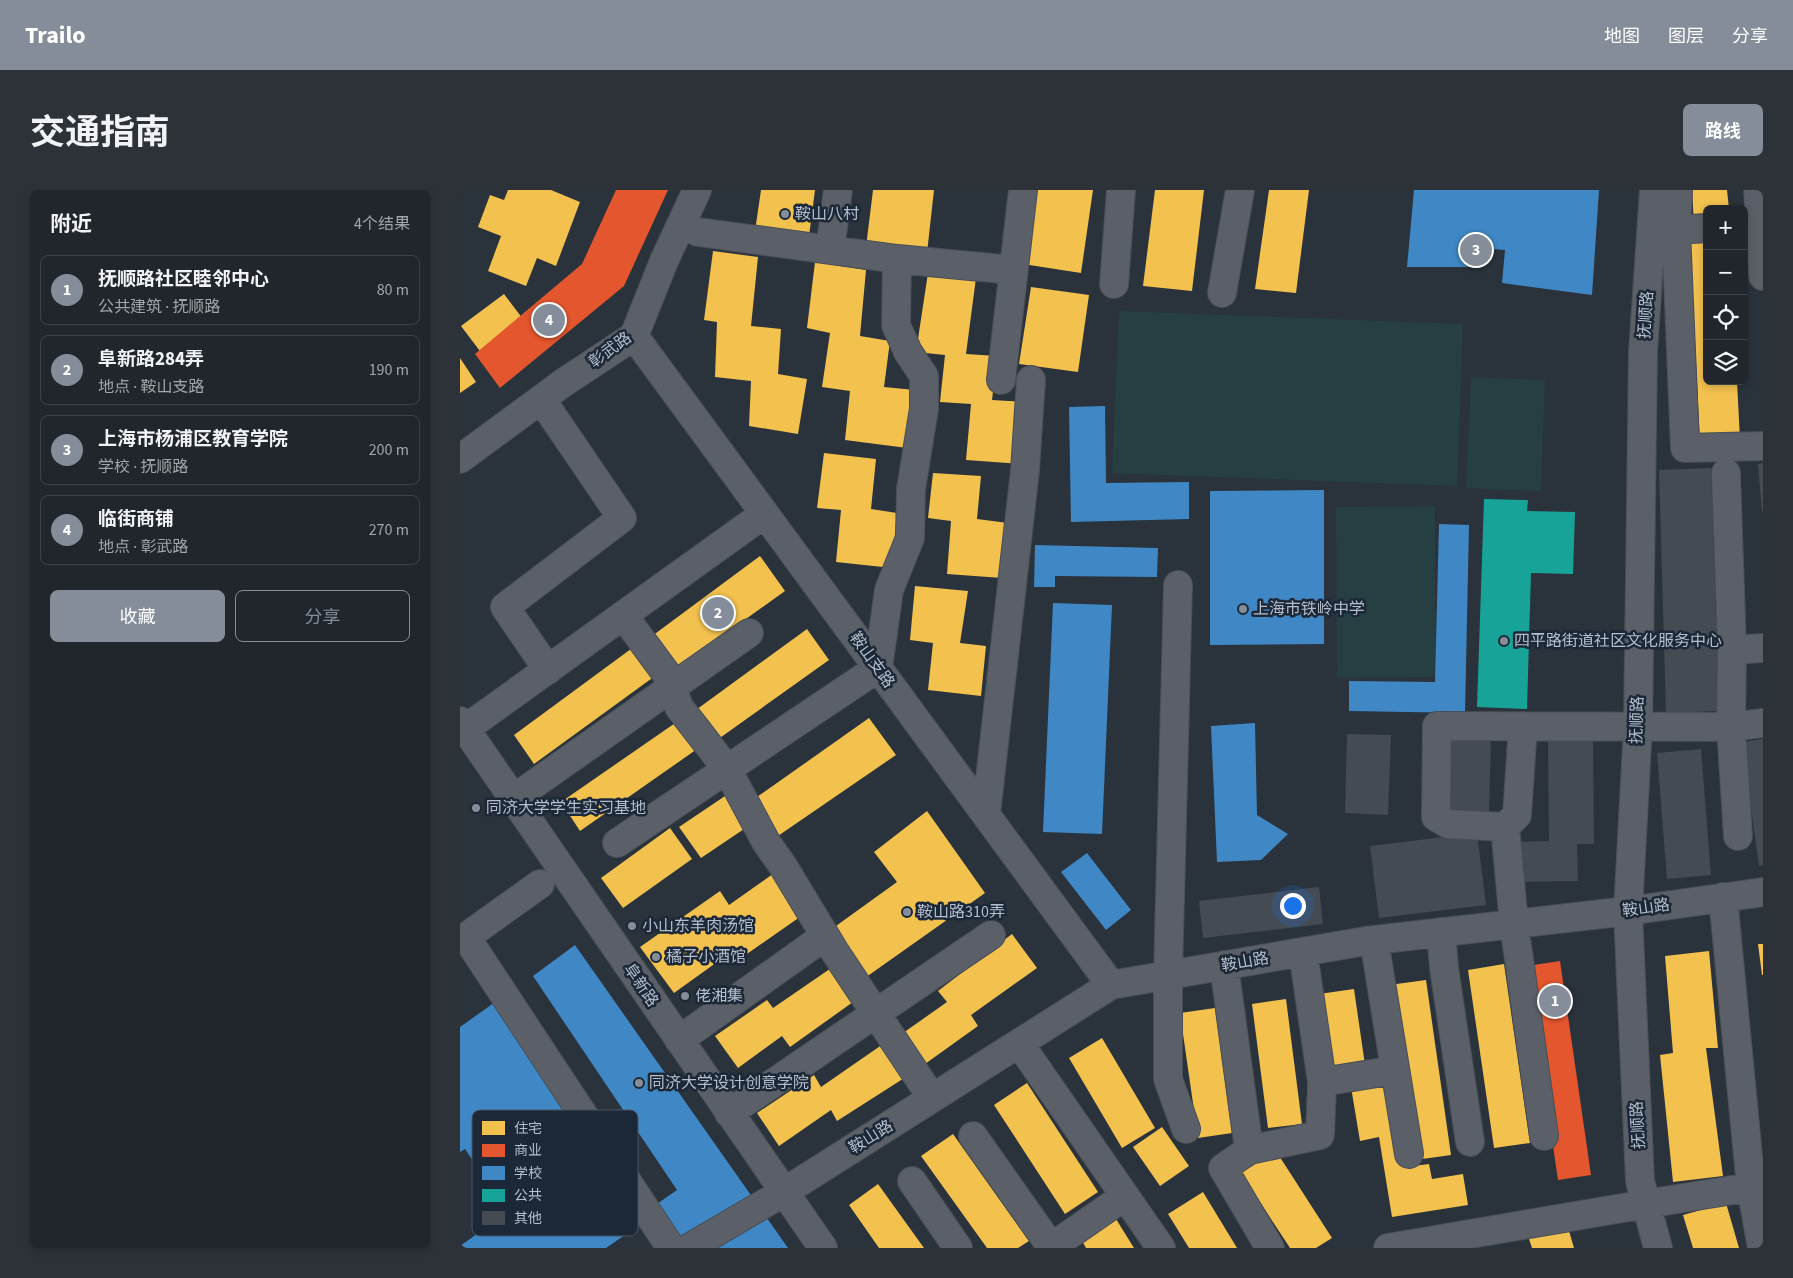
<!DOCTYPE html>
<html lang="zh">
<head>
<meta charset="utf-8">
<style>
  body { margin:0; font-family:"Source Sans 3","Noto Sans SC",sans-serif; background:#2d3238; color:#f1f3f6 }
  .controls { position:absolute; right:15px; top:15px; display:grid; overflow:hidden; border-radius:8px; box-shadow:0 2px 8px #0003 }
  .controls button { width:45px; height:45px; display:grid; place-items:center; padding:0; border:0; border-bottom:1px solid #3d4348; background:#20262c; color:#f1f3f6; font:25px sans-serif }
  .you { position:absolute; left:832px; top:715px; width:18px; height:18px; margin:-12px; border:4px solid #fff; border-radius:50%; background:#1a73e8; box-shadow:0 0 0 8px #1a73e833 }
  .badge { display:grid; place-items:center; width:32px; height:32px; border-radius:50%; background:#848d99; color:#fff; font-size:16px; font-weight:700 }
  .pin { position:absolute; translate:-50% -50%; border:2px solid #fff; box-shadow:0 1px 5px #0006 }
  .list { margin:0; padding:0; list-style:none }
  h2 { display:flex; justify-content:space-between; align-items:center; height:65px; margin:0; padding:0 20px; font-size:21px }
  h2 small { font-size:16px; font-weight:400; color:#a2a5a9 }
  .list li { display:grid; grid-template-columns:32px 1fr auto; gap:15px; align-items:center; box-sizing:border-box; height:70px; margin:0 10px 10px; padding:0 10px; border:1px solid #3d4348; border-radius:8px }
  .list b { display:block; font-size:19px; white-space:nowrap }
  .list p { margin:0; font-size:16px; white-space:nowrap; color:#a2a5a9 }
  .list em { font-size:16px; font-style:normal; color:#a2a5a9 }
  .actions { display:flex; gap:10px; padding:15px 20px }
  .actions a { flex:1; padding:11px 0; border:1px solid #848d99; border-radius:8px; text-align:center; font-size:18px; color:#848d99 }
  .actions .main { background:#848d99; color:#fff }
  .icon { flex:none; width:28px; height:28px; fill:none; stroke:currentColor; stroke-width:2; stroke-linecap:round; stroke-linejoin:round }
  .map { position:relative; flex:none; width:1303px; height:1058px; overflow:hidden; border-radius:8px }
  header { display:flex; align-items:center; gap:30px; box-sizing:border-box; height:70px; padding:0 25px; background:#848d99; color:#fff }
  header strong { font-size:24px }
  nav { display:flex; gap:28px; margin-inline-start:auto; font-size:18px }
  .intro { display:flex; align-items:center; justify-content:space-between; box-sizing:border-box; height:120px; padding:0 30px }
  h1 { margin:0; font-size:35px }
  .button { padding:12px 22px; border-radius:8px; background:#848d99; color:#fff; font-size:18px; font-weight:700 }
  main { display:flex; gap:30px; padding:0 30px }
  aside { flex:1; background:#20262c; border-radius:8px; box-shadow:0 2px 8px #0003 }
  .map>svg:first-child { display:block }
</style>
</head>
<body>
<header>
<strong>Trailo</strong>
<nav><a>地图</a><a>图层</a><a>分享</a></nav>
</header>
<div class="intro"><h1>交通指南</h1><a class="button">路线</a></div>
<main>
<aside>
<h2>附近<small>4个结果</small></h2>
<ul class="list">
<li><span class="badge">1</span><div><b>抚顺路社区睦邻中心</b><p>公共建筑 · 抚顺路</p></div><em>80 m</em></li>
<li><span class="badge">2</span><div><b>阜新路284弄</b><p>地点 · 鞍山支路</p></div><em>190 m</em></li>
<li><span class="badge">3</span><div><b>上海市杨浦区教育学院</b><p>学校 · 抚顺路</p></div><em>200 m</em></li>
<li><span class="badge">4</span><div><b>临街商铺</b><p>地点 · 彰武路</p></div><em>270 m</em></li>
</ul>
<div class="actions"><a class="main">收藏</a><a>分享</a></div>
</aside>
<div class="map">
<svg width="1303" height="1058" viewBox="0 0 1303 1058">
  <rect width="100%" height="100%" fill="#2a323b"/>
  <path fill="#263f42" d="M659,121l344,13 -6,162 -345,-13z
    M1011,187l74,3 -4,111 -75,-3z
    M975,316l1,171 -99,1 -1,-171z"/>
  <path fill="#f2c14e" d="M48,0h43l29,12 -24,64 -19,-8 -11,28 -38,-15 13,-35 -23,-9 12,-32 14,5z
    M301,0h54l-7,54 -54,-6z
    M413,0h61l-7,63 -61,-6z
    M573,0h60l-12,83 -58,-9z
    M695,0h49l-12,101 -49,-5z
    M809,0h40l-13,103 -41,-4z
    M1232,0h35l2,19h-22v14l-13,1z
    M1247,47v144h30l3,59 -40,2 -10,-204z
    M253,61l45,6 -7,69 30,3 -3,45 29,5 -9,55 -49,-8 2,-45 -36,-4 2,-55 -13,-2z
    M355,72l51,8 -6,66 30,5 -6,46 31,3 -8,58 -62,-8 5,-49 -28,-4 8,-54 -23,-5z
    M468,83l48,5 -10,76 31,2 -5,44 35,2 -4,62 -57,-4 5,-56 -31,-2 5,-47 -29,-3z
    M571,97l58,8 -11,77 -59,-8z
    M44,104l34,45 -43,32 -34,-45z
    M0,168l16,24 -16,11z
    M364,263l52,6 -5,50 26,4 -5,55 -56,-6 5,-52 -24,-2z
    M473,283l48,3 -4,43 31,4 -6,55 -55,-4 4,-53 -23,-3z
    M300,366l25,35 -109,78 -24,-33z
    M455,396l53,5 -8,52 26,3 -5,50 -53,-6 5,-47 -23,-3z
    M347,439l22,31 -119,85 -21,-30z
    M175,456l20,30 -121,88 -20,-29z
    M409,528l27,37 -121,83 -25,-36z
    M221,529l19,28 -120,84 -19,-29z
    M268,604l22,31 -49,33 -22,-31z
    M467,621l58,82 -123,87 -33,-49 68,-49 -23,-30z
    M210,638l22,31 -69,49 -22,-30z
    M317,681l30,41 -63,44 -6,-9 -64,46 -34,-46 80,-56 9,14z
    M552,744l25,34 -66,47 7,11 -60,43 -22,-31 51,-36 -9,-11z
    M1298,754h5v31h-1z
    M1249,761l9,97h-12l17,128 -50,6 -13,-127 13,-2 -8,-97z
    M377,774l23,33 -70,50 -8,-11 -44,32 -23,-32 52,-36 6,8z
    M1044,774l26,179 -36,5 -26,-178z
    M966,790l25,175 -36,5 -26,-175z
    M894,799l11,76 -35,5 -11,-76z
    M826,809l16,125 -34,4 -16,-124z
    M755,818l17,125 -34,5 -18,-125z
    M642,848l53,90 -33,20 -53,-90z
    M426,852l23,33 -72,46 -6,-11 -52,36 -22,-33 57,-38 7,12z
    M932,891l14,86 23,-3 3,15 31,-5 5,31 -76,12 -13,-80 -19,4 -9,-54z
    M567,893l71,109 -33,22 -71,-109z
    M702,937l27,39 -29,20 -27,-39z
    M493,944l76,107 -11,7h-31l-66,-92z
    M816,961l56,87 -16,10h-26l-49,-75z
    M418,994l46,64h-45l-30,-43z
    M743,1002l34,56h-48l-21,-34z
    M1266,1013l13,45h-46l-10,-33z
    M656,1029l18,29h-48l-4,-7z
    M1107,1034l7,24h-42l-4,-12z"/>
  <path fill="#e4572e" d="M156,0h52l-44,96 -124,102 -25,-34 107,-90z
    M1100,771l31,214 -33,5 -31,-214z"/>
  <path fill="#3f88c5" d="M954,0h185l-7,105 -90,-12 3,-33 -27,-2 -2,19h-69z
    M645,216l1,77 83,-1v37l-118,3 -2,-115z
    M864,300v154l-114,1v-154z
    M979,334l30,1 -4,188 -116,-2v-30l86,1z
    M575,355l123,3 -1,29 -102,-1v11h-21z
    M593,413l59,2 -10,229 -59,-2z
    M795,533l2,92 31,19 -27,26 -44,2 -6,-136z
    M627,663l44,57 -25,20 -45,-58z
    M115,755l213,303h-104l-30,-42 23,-16 -144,-214z
    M38,810l150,219 -42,29h-146v-2l48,-34 -43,-63 -5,3v-125z"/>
  <path fill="#17a398" d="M1024,309l44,1 -1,11 48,1 -2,62 -42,-1 -4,136 -50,-2z"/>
  <path fill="#444b53" d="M1303,273v49h-1l-4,-48z
    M1251,278l8,243 -53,2 -7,-243z
    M988,542l43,2 -2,79 -44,-1z
    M887,544l44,1 -3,80 -43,-2z
    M1088,548h45l1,106h-17l1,37 -66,1 -1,-40 38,-1z
    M1303,549v126l-4,1 -17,-124z
    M1241,559l10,126 -44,4 -10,-126z
    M1017,643l9,72 -107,13 -9,-72z
    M859,697l4,37 -120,14 -4,-37z"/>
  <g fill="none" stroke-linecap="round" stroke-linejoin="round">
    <defs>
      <path id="minor" d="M1194,0l-11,162 -5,374 -10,185 12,270 18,67
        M1218,0l-2,40 9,218 78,-2
        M1298,0l5,86
        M1216,40l31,-2
        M370,60l8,-60
        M437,69l116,11
        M654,94l7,-94
        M762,103l18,-103
        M174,146l477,649
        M541,190l22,-190
        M81,209l81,119 -117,89 43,63
        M0,269l103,-76 71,-47 30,-75 33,-71
        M1266,283l6,177 -1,77 7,109
        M718,395l-10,390v104l18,50
        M163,425l45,61 11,31 48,62 39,73 17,24 52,86 97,146
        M1272,460l31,-2
        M0,531l363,527
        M1063,536l-6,89 -12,12 -57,-3 -12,-7 1,-91 294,1 32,-4
        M5,539l299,-215
        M53,609l236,-166
        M526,624l39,-344 6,-90
        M1045,637l9,97 30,212
        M157,653l261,-175 11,-78 21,-52 1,-49 13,-80v-33l-16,-24 -12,-27 1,-66 -199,-27
        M80,694l-74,53 205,311
        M1263,707l28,290 11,61
        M981,742l3,36 26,174
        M914,750l35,214
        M764,775l25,185
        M219,850l146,-104
        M559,853l142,205
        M862,892l73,-12
        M269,923l262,-178
        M513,946l79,112
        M452,991l46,67
        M229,1058l95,-56 327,-207 255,-44 262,-30 135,-19
        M590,1058l75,-52
        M810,1058l-47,-80 26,-18 71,-15 2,-53 -19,-130
        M928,1058l258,-44 117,-19"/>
    </defs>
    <use href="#minor" stroke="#484e55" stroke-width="30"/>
    <use href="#minor" stroke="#5b6068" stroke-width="28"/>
  </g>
  <g fill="#848d99" stroke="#1c2837" stroke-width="2">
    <circle cx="325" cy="24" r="5"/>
    <circle cx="783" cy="419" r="5"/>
    <circle cx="1044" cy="451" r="5"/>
    <circle cx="16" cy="618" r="5"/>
    <circle cx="447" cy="722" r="5"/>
    <circle cx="172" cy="736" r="5"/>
    <circle cx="196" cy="767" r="5"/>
    <circle cx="225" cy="806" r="5"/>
    <circle cx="179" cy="893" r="5"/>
  </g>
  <g text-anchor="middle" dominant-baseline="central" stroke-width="5" stroke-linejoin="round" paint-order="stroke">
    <g font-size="16" fill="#b4becc" stroke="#1c2837" text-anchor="start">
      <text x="335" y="24">鞍山八村</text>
      <text x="793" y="419">上海市铁岭中学</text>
      <text x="1054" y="451">四平路街道社区文化服务中心</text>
      <text x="26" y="618">同济大学学生实习基地</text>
      <text x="457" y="722">鞍山路310弄</text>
      <text x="182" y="736">小山东羊肉汤馆</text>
      <text x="206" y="767">橘子小酒馆</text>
      <text x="235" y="806">佬湘集</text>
      <text x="189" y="893">同济大学设计创意学院</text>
    </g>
    <g font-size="16" fill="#b4becc" stroke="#1c2837">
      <text transform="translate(1186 125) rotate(-86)">抚顺路</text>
      <text transform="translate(150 160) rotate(-36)">彰武路</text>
      <text transform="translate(412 470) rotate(54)">鞍山支路</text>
      <text transform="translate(1177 530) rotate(-88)">抚顺路</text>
      <text transform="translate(1186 718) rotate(-8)">鞍山路</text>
      <text transform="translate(785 772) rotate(-10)">鞍山路</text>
      <text transform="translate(181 795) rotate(56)">阜新路</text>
      <text transform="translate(1178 935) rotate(-93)">抚顺路</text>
      <text transform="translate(411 947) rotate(-32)">鞍山路</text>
    </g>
  </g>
  <rect x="12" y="920" width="166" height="126" rx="8" fill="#1c2837" stroke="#4a5564" stroke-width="1"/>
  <rect x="22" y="931" width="23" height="14" fill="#f2c14e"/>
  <rect x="22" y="954" width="23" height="13" fill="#e4572e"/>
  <rect x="22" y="976" width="23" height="14" fill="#3f88c5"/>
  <rect x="22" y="999" width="23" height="13" fill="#17a398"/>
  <rect x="22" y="1021" width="23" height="14" fill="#444b53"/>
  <g font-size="14" fill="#b4becc">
    <text x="54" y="943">住宅</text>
    <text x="54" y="965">商业</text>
    <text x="54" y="988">学校</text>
    <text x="54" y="1010">公共</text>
    <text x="54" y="1033">其他</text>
  </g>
</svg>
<div class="controls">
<button>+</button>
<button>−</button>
<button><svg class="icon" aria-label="locate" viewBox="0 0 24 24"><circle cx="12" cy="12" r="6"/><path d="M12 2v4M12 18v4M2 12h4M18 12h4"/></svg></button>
<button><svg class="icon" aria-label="layers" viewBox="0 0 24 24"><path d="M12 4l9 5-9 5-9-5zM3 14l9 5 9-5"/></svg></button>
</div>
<div class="you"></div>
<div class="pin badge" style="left:1095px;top:811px">1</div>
<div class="pin badge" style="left:258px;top:423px">2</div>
<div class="pin badge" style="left:1016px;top:60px">3</div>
<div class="pin badge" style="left:89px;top:130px">4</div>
</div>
</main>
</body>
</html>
